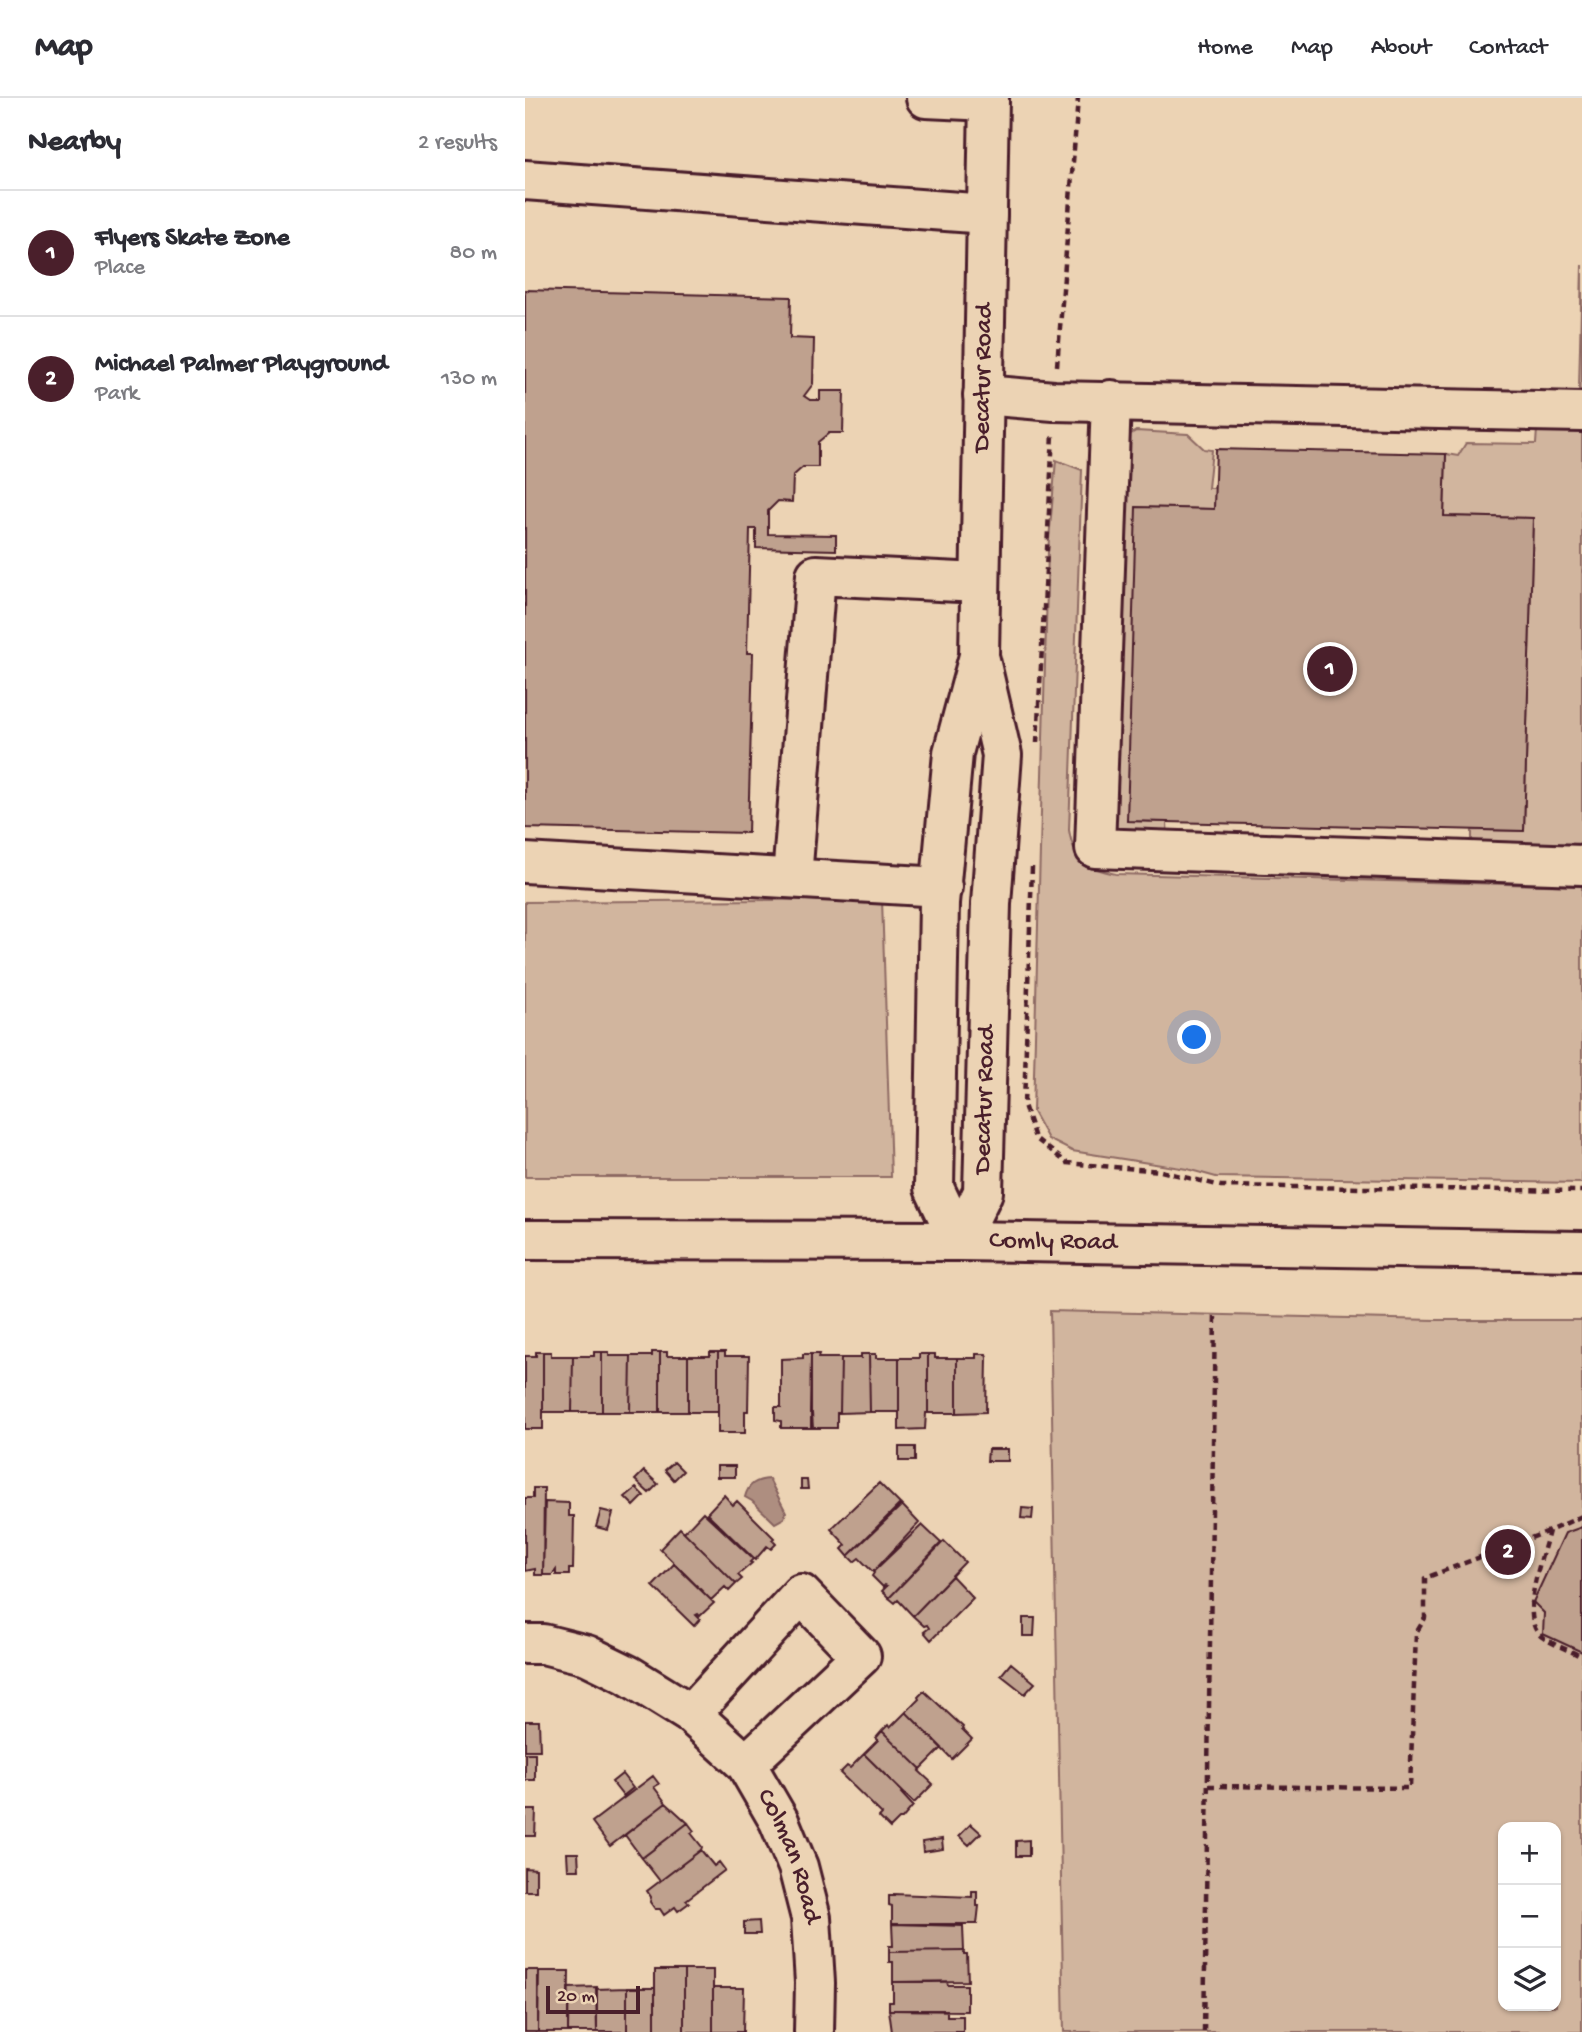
<!DOCTYPE html>
<html lang="en">
<head>
<meta charset="utf-8">
<style>
  body { margin:0; font-family:"Gochi Hand",sans-serif; background:#f7f7f7; color:#2b2b33 }
  .controls { position:absolute; right:21px; bottom:21px; display:grid; overflow:hidden; border-radius:14px; box-shadow:0 2px 5px #0004 }
  .controls button { width:63px; height:63px; display:grid; place-items:center; padding:0; border:0; border-bottom:2px solid #e1e1e2; background:#fff; color:#2b2b33; font:35px sans-serif }
  .scale { position:absolute; left:21px; bottom:18px; width:94px; box-sizing:border-box; padding-left:7px; border:4px solid #4a1f2b; border-top:0; font-size:19px; line-height:24px; white-space:nowrap; color:#4a1f2b; -webkit-text-stroke:5px #ecd3b4; paint-order:stroke }
  .you { position:absolute; left:670px; top:940px; width:24px; height:24px; margin:-18px; border:5px solid #fff; border-radius:50%; background:#1a73e8; box-shadow:0 0 0 10px #1a73e833 }
  .badge { display:grid; place-items:center; width:46px; height:46px; border-radius:50%; background:#4a1f2b; color:#fff; font-size:23px; font-weight:700 }
  .pin { position:absolute; translate:-50% -50%; border:4px solid #fff; box-shadow:0 2px 7px #0006 }
  .list { margin:0; padding:0; list-style:none }
  h2 { display:flex; justify-content:space-between; align-items:center; height:91px; margin:0; padding:0 28px; font-size:30px }
  h2 small { font-size:23px; font-weight:400; color:#7c7c81 }
  .list li { display:grid; grid-template-columns:46px 1fr auto; gap:21px; align-items:center; box-sizing:border-box; height:126px; padding:0 28px; border-top:2px solid #e1e1e2 }
  .list b { display:block; font-size:26px; white-space:nowrap }
  .list p { margin:0; font-size:23px; white-space:nowrap; color:#7c7c81 }
  .list em { font-size:23px; font-style:normal; color:#7c7c81 }
  .icon { flex:none; width:38px; height:38px; fill:none; stroke:currentColor; stroke-width:2; stroke-linecap:round; stroke-linejoin:round }
  .map { position:relative; flex:none; width:1057px; height:1934px; overflow:hidden }
  header { display:flex; align-items:center; gap:42px; box-sizing:border-box; height:98px; padding:0 35px; background:#fff; border-bottom:2px solid #e1e1e2 }
  header strong { font-size:33px }
  nav { display:flex; gap:38px; margin-inline-start:auto; font-size:24px }
  main { display:flex }
  aside { flex:1; background:#fff }
  .map>svg:first-child { display:block }
</style>
</head>
<body>
<header>
<strong>Map</strong>
<nav><a>Home</a><a>Map</a><a>About</a><a>Contact</a></nav>
</header>
<main>
<aside>
<h2>Nearby<small>2 results</small></h2>
<ul class="list">
<li><span class="badge">1</span><div><b>Flyers Skate Zone</b><p>Place</p></div><em>80 m</em></li>
<li><span class="badge">2</span><div><b>Michael Palmer Playground</b><p>Park</p></div><em>130 m</em></li>
</ul>
</aside>
<div class="map">
<svg width="1057" height="1934" viewBox="0 0 1057 1934">
  <rect width="100%" height="100%" fill="#ecd3b4"/>
  <filter id="ink" filterUnits="userSpaceOnUse"><feTurbulence type="fractalNoise" baseFrequency=".0143" numOctaves="2"/><feDisplacementMap in="SourceGraphic" scale="14" xChannelSelector="R" yChannelSelector="G"/><feConvolveMatrix kernelMatrix="1 2 1 2 8 2 1 2 1" color-interpolation-filters="sRGB"/></filter>
  <g filter="url(#ink)">
    <path fill="#d1b59e" stroke="#8e6a64" stroke-width="2" fill-rule="evenodd" d="M1057,167v126l-3,-2z
      M1012,331l45,1v418l-110,-2v-16l52,1 9,-313 -89,-2 2,-62 12,2 8,-13 70,1z
      M611,333l52,3 16,15 8,1 -4,38h7l-1,21 -77,-2 -9,314 39,1 1,17 -59,-9 17,-393z
      M531,362l26,10 -13,360c5,31 17,38 47,44l466,12v297l-366,-6 -29,-8 -115,-18 -24,-12 -15,-27 15,-561z
      M357,801l9,278h-366v-275z
      M525,1213l386,9h146v712h-518zM978,1729h53v179h-53z"/>
    <path fill="#ae8e80" stroke="#86625e" stroke-width="2" d="M244,1381l17,33 -2,6 -9,5 -23,-22 -7,-4c3,-13 11,-17 24,-18z"/>
    <path fill="#bfa18e" stroke="#4a1f2b" stroke-width="2" d="M0,192l266,7 -1,41 24,1 -1,45 -9,12 6,4h10v-9h24l-1,42h-14l-11,9v25h-15l-10,9 -1,26 -14,-1 -10,10v23l68,1v15l-80,-2v-19h-6l-3,124h6l-5,180 -223,-5z
      M691,351l230,5 -2,62 89,2 -9,313 -397,-10 9,-314 78,2z
      M11,1254h7v77h-18v-73h11z
      M18,1254h8v4h22l-1,56h-29z
      M69,1254h8v60h-30l1,-56h21z
      M77,1254h7v4h22l-1,56h-28z
      M127,1254h8v60h-30l1,-56h21z
      M135,1254h7v4h21v56h-28z
      M185,1254h8v60h-30v-56h22z
      M193,1254h7v4h24l-1,55h-3v22h-27z
      M278,1256h8v74h-30v-7l-6,-1v-13h6v-48l22,-1z
      M286,1256h8l-1,4h23l-1,55h-3v15h-24l-1,-15h-2z
      M336,1256h8l1,58 -30,1 1,-55h20z
      M344,1256h7v4h23v54h-29z
      M394,1256h9v59h-2l-1,16 -26,1v-72h20z
      M403,1256h7v4h22v55h-29z
      M451,1256h10l1,4 -1,54 -29,1v-55h19z
      M374,1349h16v14h-16z
      M463,1351h20v12h-21z
      M149,1364l9,9 -9,9 -9,-10z
      M192,1368h18v11h-18z
      M119,1373l14,13 -9,9 -14,-13z
      M276,1382h6l1,9h-7z
      M354,1385l21,21 -52,52 -6,-7 4,-4 -15,-16z
      M8,1390h11l-1,87h-8v-6l-10,2v-73h8z
      M111,1390l8,8 -10,10 -9,-9z
      M199,1397l9,10 4,-4 37,37 -2,2 4,4 -5,5 -4,-3 -12,14 -48,-47z
      M20,1404l24,1v13h5l-1,53h-4v6h-13v-5l-4,5h-9z
      M377,1407l17,18 -46,49 -14,-14 -5,4 -6,-6z
      M497,1410l11,1 -1,10 -11,-1z
      M76,1412l12,3 -5,17 -12,-3z
      M178,1414l50,47 -3,3 2,1 -14,12 4,4 -6,5 -52,-52z
      M397,1427l19,18 -52,55 -7,-7 5,-5 -2,-1 -2,2 -11,-11 2,-3 -1,-1z
      M1057,1429v125l-39,-18 1,-21 -11,-11 32,-69z
      M155,1430l56,56 -7,7 -4,-4 -14,13 -51,-51z
      M419,1443l21,21 -52,54 -15,-16 -3,3 -6,-5z
      M149,1466l40,39 -14,13 -2,-2 -2,1 4,4 -6,7 -41,-40z
      M427,1478l21,22 -42,42 -7,-8 5,-4 -2,-3 -3,1 -11,-10z
      M498,1520h12l-1,18h-11z
      M486,1565l24,20 -10,11 -24,-19z
      M399,1593l39,36 -1,2 10,10 -20,20 -46,-47 13,-13 -1,-2z
      M381,1614l36,36 -21,21 -39,-38 6,-6 2,3z
      M0,1623h14l1,29h-15z
      M357,1633l39,38 -2,2 14,13 -19,19 -50,-49 14,-14 -2,-2z
      M0,1655h10v27h-10z
      M339,1656l38,38 -1,1 12,13 -11,13h-3l-9,9 -11,-11 3,-3 -42,-41 7,-7 3,2z
      M97,1676l11,14 -10,8 -11,-14z
      M128,1678l6,8 -5,3 12,16 -56,43 -18,-24z
      M141,1705l22,20 -46,35 -17,-23z
      M0,1712h11l-1,26h-10z
      M163,1725l6,8 -3,2 11,14 -1,3 -41,31 -18,-23z
      M446,1726l10,9 -12,12 -10,-9z
      M417,1741l1,10 -20,3 -1,-10z
      M504,1742v16h-13v-15z
      M176,1752l13,16 5,-4 6,8 -39,30 3,3 -11,8 -3,-4 -11,8 -4,-6h-5l-5,-7 1,-5 -4,-6z
      M42,1755h11l1,17h-11z
      M0,1770l11,1v22h-11z
      M447,1793h5v15h2l-2,18h-85v-18l-3,-1v-9h5v-2l78,3z
      M234,1823l1,13h-16v-12z
      M367,1826l71,2 1,25 -75,1v-6h4z
      M439,1853v3h3l1,27 -75,1v-20h-4v-10z
      M0,1872h13v62h-13z
      M130,1872h29v62h-29z
      M159,1872h29v62h-29z
      M14,1873h30l-1,61h-30z
      M368,1884h54l1,3h19v26l-78,-1v-8h4z
      M72,1889v45h-29v-44z
      M102,1890h28v44h-28z
      M102,1890v44h-30l-1,-43z
      M188,1890h31l-1,44h-30z
      M364,1912h58v6h16v16h-71z"/>
    <g fill="none" stroke-linecap="round" stroke-linejoin="round">
      <defs>
        <g id="minor">
          <path d="M401,0l63,3"/>
          <path d="M0,82l462,34"/>
          <path d="M458,297l71,6 528,11"/>
          <path d="M586,302l-16,448 487,17"/>
          <path d="M0,765l417,24"/>
          <path d="M267,780l24,-303 164,8"/>
          <path id="s1" d="M0,1142l434,1 623,10"/>
          <path id="s2" d="M434,1143l-25,-53 5,-285 14,-150 26,-97 10,-558"/>
          <path id="s3" d="M434,1143l24,-49 8,-288 11,-149 -22,-95"/>
          <path id="s4" d="M0,1546h18l44,11 41,20 63,39 55,50 33,57 19,46 13,51 4,65 -1,49"/>
          <path d="M166,1616l110,-120 60,62 -115,108"/>
        </g>
      </defs>
      <use href="#minor" stroke="#4a1f2b" stroke-width="44"/>
      <path stroke="#4a1f2b" stroke-width="4.5" stroke-dasharray="7 5" stroke-linecap="butt" d="M532,268l21,-268
        M512,645l16,-309
        M507,769l-8,238 11,33 32,25 94,8 60,15 361,5
        M1057,1418l-33,15c-6,25 -31,88 -7,106 11,8 28,13 40,20
        M683,1688l202,2 6,-155 9,-15v-40l124,-47
        M679,1934l11,-717"/>
      <use href="#minor" stroke="#ecd3b4" stroke-width="38"/>
    </g>
  </g>
  <g text-anchor="middle" dominant-baseline="central" stroke-width="7" stroke-linejoin="round" paint-order="stroke">
    <g font-size="26" fill="#4a1f2b" stroke="#ecd3b4">
      <text stroke="none"><textPath href="#s2" startOffset="873">Decatur Road</textPath></text>
      <text stroke="none"><textPath href="#s3" startOffset="147">Decatur Road</textPath></text>
      <text stroke="none"><textPath href="#s1" startOffset="528">Comly Road</textPath></text>
      <text stroke="none"><textPath href="#s4" startOffset="360">Colman Road</textPath></text>
    </g>
  </g>
</svg>
<div class="controls">
<button>+</button>
<button>−</button>
<button><svg class="icon" aria-label="layers" viewBox="0 0 24 24"><path d="M12 4l9 5-9 5-9-5zM3 14l9 5 9-5"/></svg></button>
</div>
<div class="scale">20 m</div>
<div class="you"></div>
<div class="pin badge" style="left:805px;top:571px">1</div>
<div class="pin badge" style="left:983px;top:1454px">2</div>
</div>
</main>
</body>
</html>
